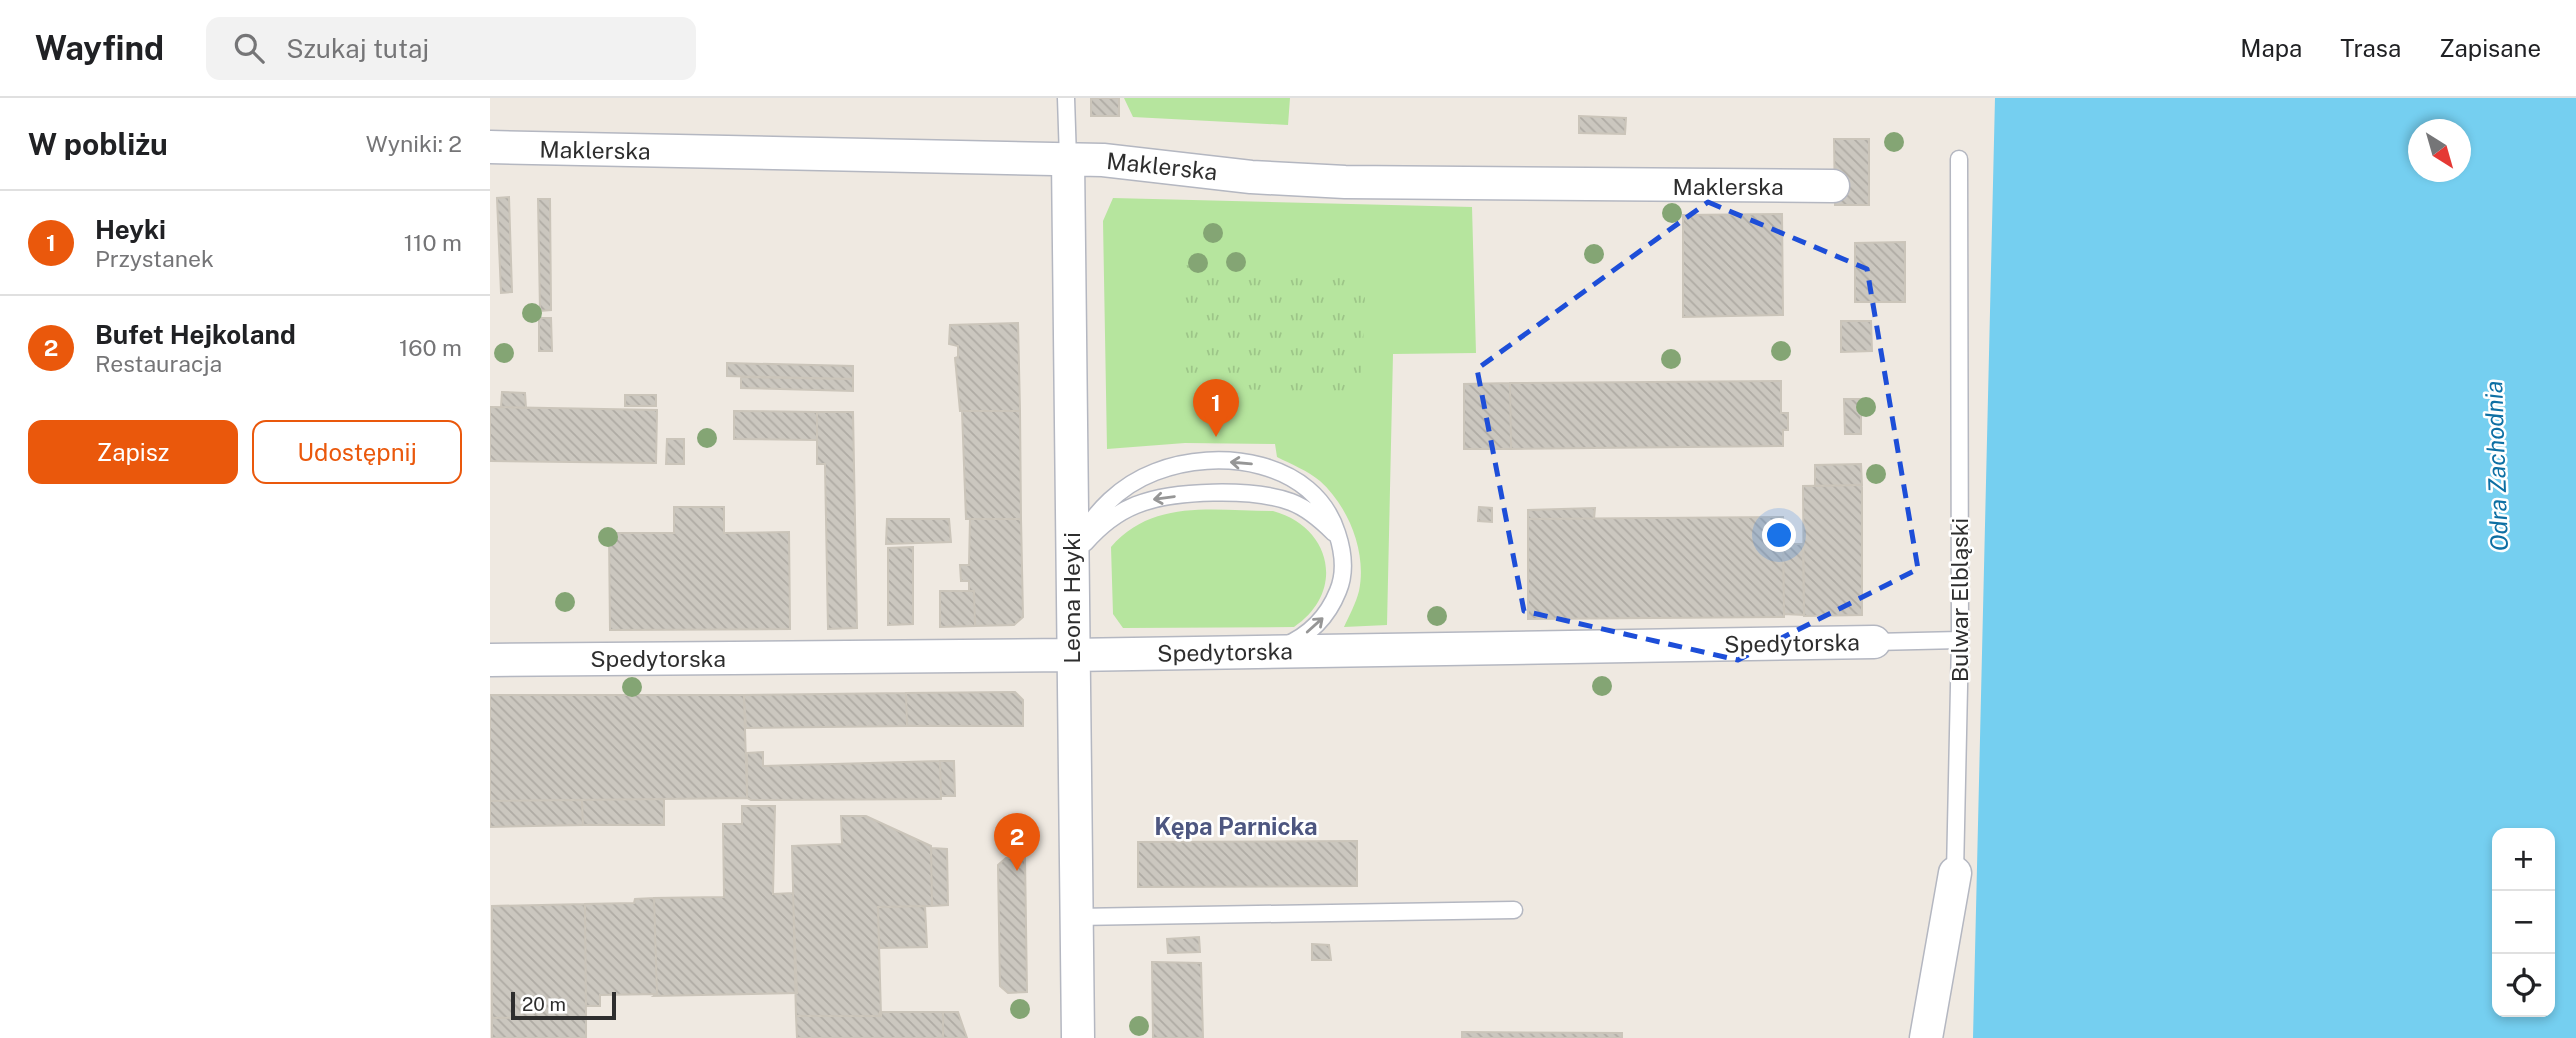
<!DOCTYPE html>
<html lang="pl">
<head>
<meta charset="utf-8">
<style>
  body { margin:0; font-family:"Public Sans",sans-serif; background:#f2f2f2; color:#202124 }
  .controls { position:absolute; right:21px; bottom:21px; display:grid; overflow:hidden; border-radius:14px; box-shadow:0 4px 10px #0003 }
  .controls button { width:63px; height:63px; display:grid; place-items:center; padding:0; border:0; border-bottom:2px solid #e0e0e0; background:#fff; color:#202124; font:35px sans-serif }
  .compass { position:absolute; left:1918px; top:21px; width:63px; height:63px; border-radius:50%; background:#fff; box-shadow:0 4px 10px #0003; rotate:143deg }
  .scale { position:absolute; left:21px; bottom:18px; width:105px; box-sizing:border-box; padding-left:7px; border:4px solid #2e2e2e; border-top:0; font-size:19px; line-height:24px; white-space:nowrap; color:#2e2e2e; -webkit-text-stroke:5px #fff; paint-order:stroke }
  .you { position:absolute; left:1290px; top:438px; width:24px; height:24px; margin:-18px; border:5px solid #fff; border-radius:50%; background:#1a73e8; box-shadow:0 0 0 10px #1a73e833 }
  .badge { display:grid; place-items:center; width:46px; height:46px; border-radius:50%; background:#ea580c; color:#fff; font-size:23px; font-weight:700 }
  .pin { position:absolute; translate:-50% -58px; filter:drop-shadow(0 2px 4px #0008) }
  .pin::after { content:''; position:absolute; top:37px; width:24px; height:21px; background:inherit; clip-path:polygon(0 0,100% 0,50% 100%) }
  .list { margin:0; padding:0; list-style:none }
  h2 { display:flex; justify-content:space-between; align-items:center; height:91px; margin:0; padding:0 28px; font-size:30px }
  h2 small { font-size:23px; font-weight:400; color:#757577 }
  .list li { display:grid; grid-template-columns:46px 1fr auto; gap:21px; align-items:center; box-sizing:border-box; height:105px; padding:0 28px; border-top:2px solid #e0e0e0 }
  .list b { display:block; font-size:26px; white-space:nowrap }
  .list p { margin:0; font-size:23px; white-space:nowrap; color:#757577 }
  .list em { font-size:23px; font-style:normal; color:#757577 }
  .actions { display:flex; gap:14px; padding:21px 28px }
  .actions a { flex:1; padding:16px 0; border:2px solid #ea580c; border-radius:14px; text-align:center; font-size:24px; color:#ea580c }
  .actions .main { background:#ea580c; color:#fff }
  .icon { flex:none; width:38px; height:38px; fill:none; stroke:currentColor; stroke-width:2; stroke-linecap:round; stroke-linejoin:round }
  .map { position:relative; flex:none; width:2086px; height:940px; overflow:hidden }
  header { display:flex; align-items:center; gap:42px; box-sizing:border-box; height:98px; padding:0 35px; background:#fff; border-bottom:2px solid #e0e0e0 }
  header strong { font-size:33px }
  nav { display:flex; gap:38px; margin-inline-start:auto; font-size:24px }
  .search { width:490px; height:63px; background:#f2f2f2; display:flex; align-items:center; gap:18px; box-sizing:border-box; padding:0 24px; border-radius:14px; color:#757577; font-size:26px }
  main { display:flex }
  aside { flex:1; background:#fff }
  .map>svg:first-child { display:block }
</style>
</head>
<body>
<header>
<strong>Wayfind</strong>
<div class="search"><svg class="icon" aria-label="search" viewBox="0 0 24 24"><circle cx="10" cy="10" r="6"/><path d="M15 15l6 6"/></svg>Szukaj tutaj</div>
<nav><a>Mapa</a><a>Trasa</a><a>Zapisane</a></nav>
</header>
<main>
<aside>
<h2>W pobliżu<small>Wyniki: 2</small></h2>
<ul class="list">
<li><span class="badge">1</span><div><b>Heyki</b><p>Przystanek</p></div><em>110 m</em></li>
<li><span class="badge">2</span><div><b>Bufet Hejkoland</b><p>Restauracja</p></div><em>160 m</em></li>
</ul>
<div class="actions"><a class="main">Zapisz</a><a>Udostępnij</a></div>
</aside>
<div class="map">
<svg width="2086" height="940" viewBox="0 0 2086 940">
  <defs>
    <pattern id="park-tufts" width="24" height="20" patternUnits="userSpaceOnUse" patternTransform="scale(1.75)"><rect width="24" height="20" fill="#b6e59e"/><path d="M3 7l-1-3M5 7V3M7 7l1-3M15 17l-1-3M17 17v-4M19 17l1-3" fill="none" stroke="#9dc588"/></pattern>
    <pattern id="building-back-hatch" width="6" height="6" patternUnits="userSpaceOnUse" patternTransform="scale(1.75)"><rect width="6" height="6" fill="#cbc7bf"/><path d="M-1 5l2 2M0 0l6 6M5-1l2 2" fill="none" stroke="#afaba4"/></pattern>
  </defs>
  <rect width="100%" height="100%" fill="#efe9e1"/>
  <path fill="#b6e59e" d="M634,0h166l-2,27 -155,-8z
    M623,100l359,9 4,146 -83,1 -6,271 -43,2c5,-11 12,-24 15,-36 8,-38 -10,-84 -39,-110 -12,-10 -29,-17 -43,-24l-2,-13 -90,-1 -78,6 -4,-228z
    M783,413c59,16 73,81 21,116l-171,1 -10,-14 -2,-67c42,-49 104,-36 162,-36z"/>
  <path fill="url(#park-tufts)" d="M690,167l186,6 -5,124 -182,-9z"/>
  <path fill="#75cff0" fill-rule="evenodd" d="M1505,0h581v940h-603zM1928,32h42v42h-42zM2007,735h53v179h-53z"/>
  <path fill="url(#building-back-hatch)" stroke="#cbc5ba" stroke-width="2" d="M601,0h28v18h-28z
    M1089,18l47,2 -1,16 -46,-1z
    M1344,41h35v66h-34z
    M19,99l3,95 -11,1 -4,-95z
    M48,101h12l1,111 -11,1z
    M1292,116l1,101 -100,2v-102z
    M1415,144v60h-50v-59z
    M49,220h12l1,33h-13z
    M1351,223h30l1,30 -31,1z
    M528,225l2,88h-60l-5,-53 3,-1v-11l-9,-2 1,-19z
    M237,265l126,3v13l-126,-3z
    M251,279l112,2v12l-112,-3z
    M1291,283v32h7v17h-5v16l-272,3 -1,-66z
    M1020,285l1,66h-47v-65z
    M12,294l23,1 1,15 -25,-1z
    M135,297h31v11h-31z
    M1354,301h17v35h-16z
    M0,309l167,3 -1,53 -166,-2z
    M244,313l83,1v28l-83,-1z
    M472,313h58l1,108h-55z
    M327,314h36l4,216 -29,1 -3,-165h-8z
    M177,341h17v25h-18z
    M1371,366l1,21 -47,1v-21z
    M1372,387v130l-58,1 -1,-130z
    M184,409h50v26l65,-1 1,97 -180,1 -1,-97h65z
    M989,409l13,1v14l-14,-1z
    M1105,410l-1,11h-66v-9z
    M1293,419l1,100 -256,2v-100z
    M397,421h62l2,23 -65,2z
    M480,421h51l2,98 -9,8 -39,1 -1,-35h-5v-10h-8l-1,-16h9z
    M1293,446h20l1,71 -20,-1z
    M423,449v77l-25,1v-77z
    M450,493h34l1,35 -35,1z
    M525,594l8,8v26h-116l-1,-33z
    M416,595l1,33 -161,2 -2,-33z
    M0,597h254l3,103 -257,3z
    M273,654v14l177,-5 1,38 -190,1 -4,-2v-45z
    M450,663h14l1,35h-14z
    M174,701v26h-81l-1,-25z
    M92,702l1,25 -93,2v-26z
    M252,708h33l-2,88 20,-1 4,100 -143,3 3,-2 -3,-96 70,-1 -1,-73h19z
    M351,718h25l65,30 1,60 -54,1 3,109h-85l-4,-170 50,-2z
    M867,743v45l-219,1v-45z
    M441,750l16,1 1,56 -16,1z
    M516,760h19l2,134 -19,1 -8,-7 -2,-121z
    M164,800l3,96 -57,1v11h-14l-1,-102 49,-1 1,-4z
    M95,806l1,113 -94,1v-112z
    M435,808l2,41 -48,1 -1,-41z
    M709,839l1,15 -32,1 -1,-14z
    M822,846l17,1 2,15h-19z
    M662,864l49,1 2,75h-50z
    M390,914h63v26h-146l-1,-22h83z
    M453,914h15l9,26h-24z
    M96,919v21h-94v-20z
    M972,934l160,1v5h-160z"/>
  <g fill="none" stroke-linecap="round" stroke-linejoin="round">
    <defs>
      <path id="service" d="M576,0l2,61
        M588,444c17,-31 43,-57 77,-70 63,-25 159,-12 182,61 6,18 9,39 1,58 -10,25 -28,44 -54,55
        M595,445c14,-16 31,-30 51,-38 37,-15 117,-17 155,-3 16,6 31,19 43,31
        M1384,544l86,-2
        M1465,775l5,-233 -1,-481
        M586,819l438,-7"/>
      <path id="minor" d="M0,49l613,13 148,17 94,5 488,4
        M578,61l10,879
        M0,562l581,-5 803,-13
        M1436,940l29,-165"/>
    </defs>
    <use href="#service" stroke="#b4b7c1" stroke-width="19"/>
    <use href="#minor" stroke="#b4b7c1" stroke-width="35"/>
    <use href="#service" stroke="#fff" stroke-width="16"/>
    <use href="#minor" stroke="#fff" stroke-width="32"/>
  </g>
  <g fill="#84a574">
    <circle cx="1404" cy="44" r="10"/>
    <circle cx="1182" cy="115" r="10"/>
    <circle cx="723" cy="135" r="10"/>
    <circle cx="1104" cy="156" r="10"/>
    <circle cx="746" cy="164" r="10"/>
    <circle cx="708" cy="165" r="10"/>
    <circle cx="42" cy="215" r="10"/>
    <circle cx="1291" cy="253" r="10"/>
    <circle cx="14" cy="255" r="10"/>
    <circle cx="1181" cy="261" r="10"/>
    <circle cx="1376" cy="309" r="10"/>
    <circle cx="217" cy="340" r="10"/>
    <circle cx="1386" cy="376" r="10"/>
    <circle cx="118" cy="439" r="10"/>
    <circle cx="75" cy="504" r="10"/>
    <circle cx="947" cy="518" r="10"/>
    <circle cx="1112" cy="588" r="10"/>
    <circle cx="142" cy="589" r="10"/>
    <circle cx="530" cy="911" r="10"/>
    <circle cx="649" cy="928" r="10"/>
  </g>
  <defs><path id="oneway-shaft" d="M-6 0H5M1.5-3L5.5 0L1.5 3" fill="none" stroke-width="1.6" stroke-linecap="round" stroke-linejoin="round" transform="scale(1.75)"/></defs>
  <g stroke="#969696">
    <use href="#oneway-shaft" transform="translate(751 365) rotate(-175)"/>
    <use href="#oneway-shaft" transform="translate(674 400) rotate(172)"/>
    <use href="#oneway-shaft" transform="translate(825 527) rotate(-42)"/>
  </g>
  <path fill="none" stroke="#1d4ed8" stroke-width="5" stroke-dasharray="14 9" stroke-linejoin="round" d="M1218,104l159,67 51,300 -180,91 -214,-49 -47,-242z"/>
  <g text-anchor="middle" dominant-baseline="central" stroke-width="5" stroke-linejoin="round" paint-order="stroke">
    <g font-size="23" fill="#2e2e2e" stroke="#fff">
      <text transform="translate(105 52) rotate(1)">Maklerska</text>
      <text transform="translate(672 68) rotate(6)">Maklerska</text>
      <text x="1238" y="88">Maklerska</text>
      <text transform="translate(581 500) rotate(-90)">Leona Heyki</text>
      <text transform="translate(1469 502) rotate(-90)">Bulwar Elbląski</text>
      <text transform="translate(1302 545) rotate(-1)">Spedytorska</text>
      <text transform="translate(735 554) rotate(-1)">Spedytorska</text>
      <text x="168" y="560">Spedytorska</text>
    </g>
    <g font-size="24" font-style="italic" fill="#0d6fa3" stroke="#fff">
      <text transform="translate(2006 368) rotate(-92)">Odra Zachodnia</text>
    </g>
    <g font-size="24" font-weight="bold" fill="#4d5680" stroke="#fff">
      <text x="746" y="728">Kępa Parnicka</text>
    </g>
  </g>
</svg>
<div class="controls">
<button>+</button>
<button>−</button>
<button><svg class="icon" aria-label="locate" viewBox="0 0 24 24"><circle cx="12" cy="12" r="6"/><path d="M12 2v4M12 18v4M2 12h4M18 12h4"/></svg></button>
</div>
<svg class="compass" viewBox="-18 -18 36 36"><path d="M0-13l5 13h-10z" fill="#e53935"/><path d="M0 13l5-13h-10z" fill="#757577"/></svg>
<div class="scale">20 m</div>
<div class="you"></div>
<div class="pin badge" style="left:726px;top:339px">1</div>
<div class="pin badge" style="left:527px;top:773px">2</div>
</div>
</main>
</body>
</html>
